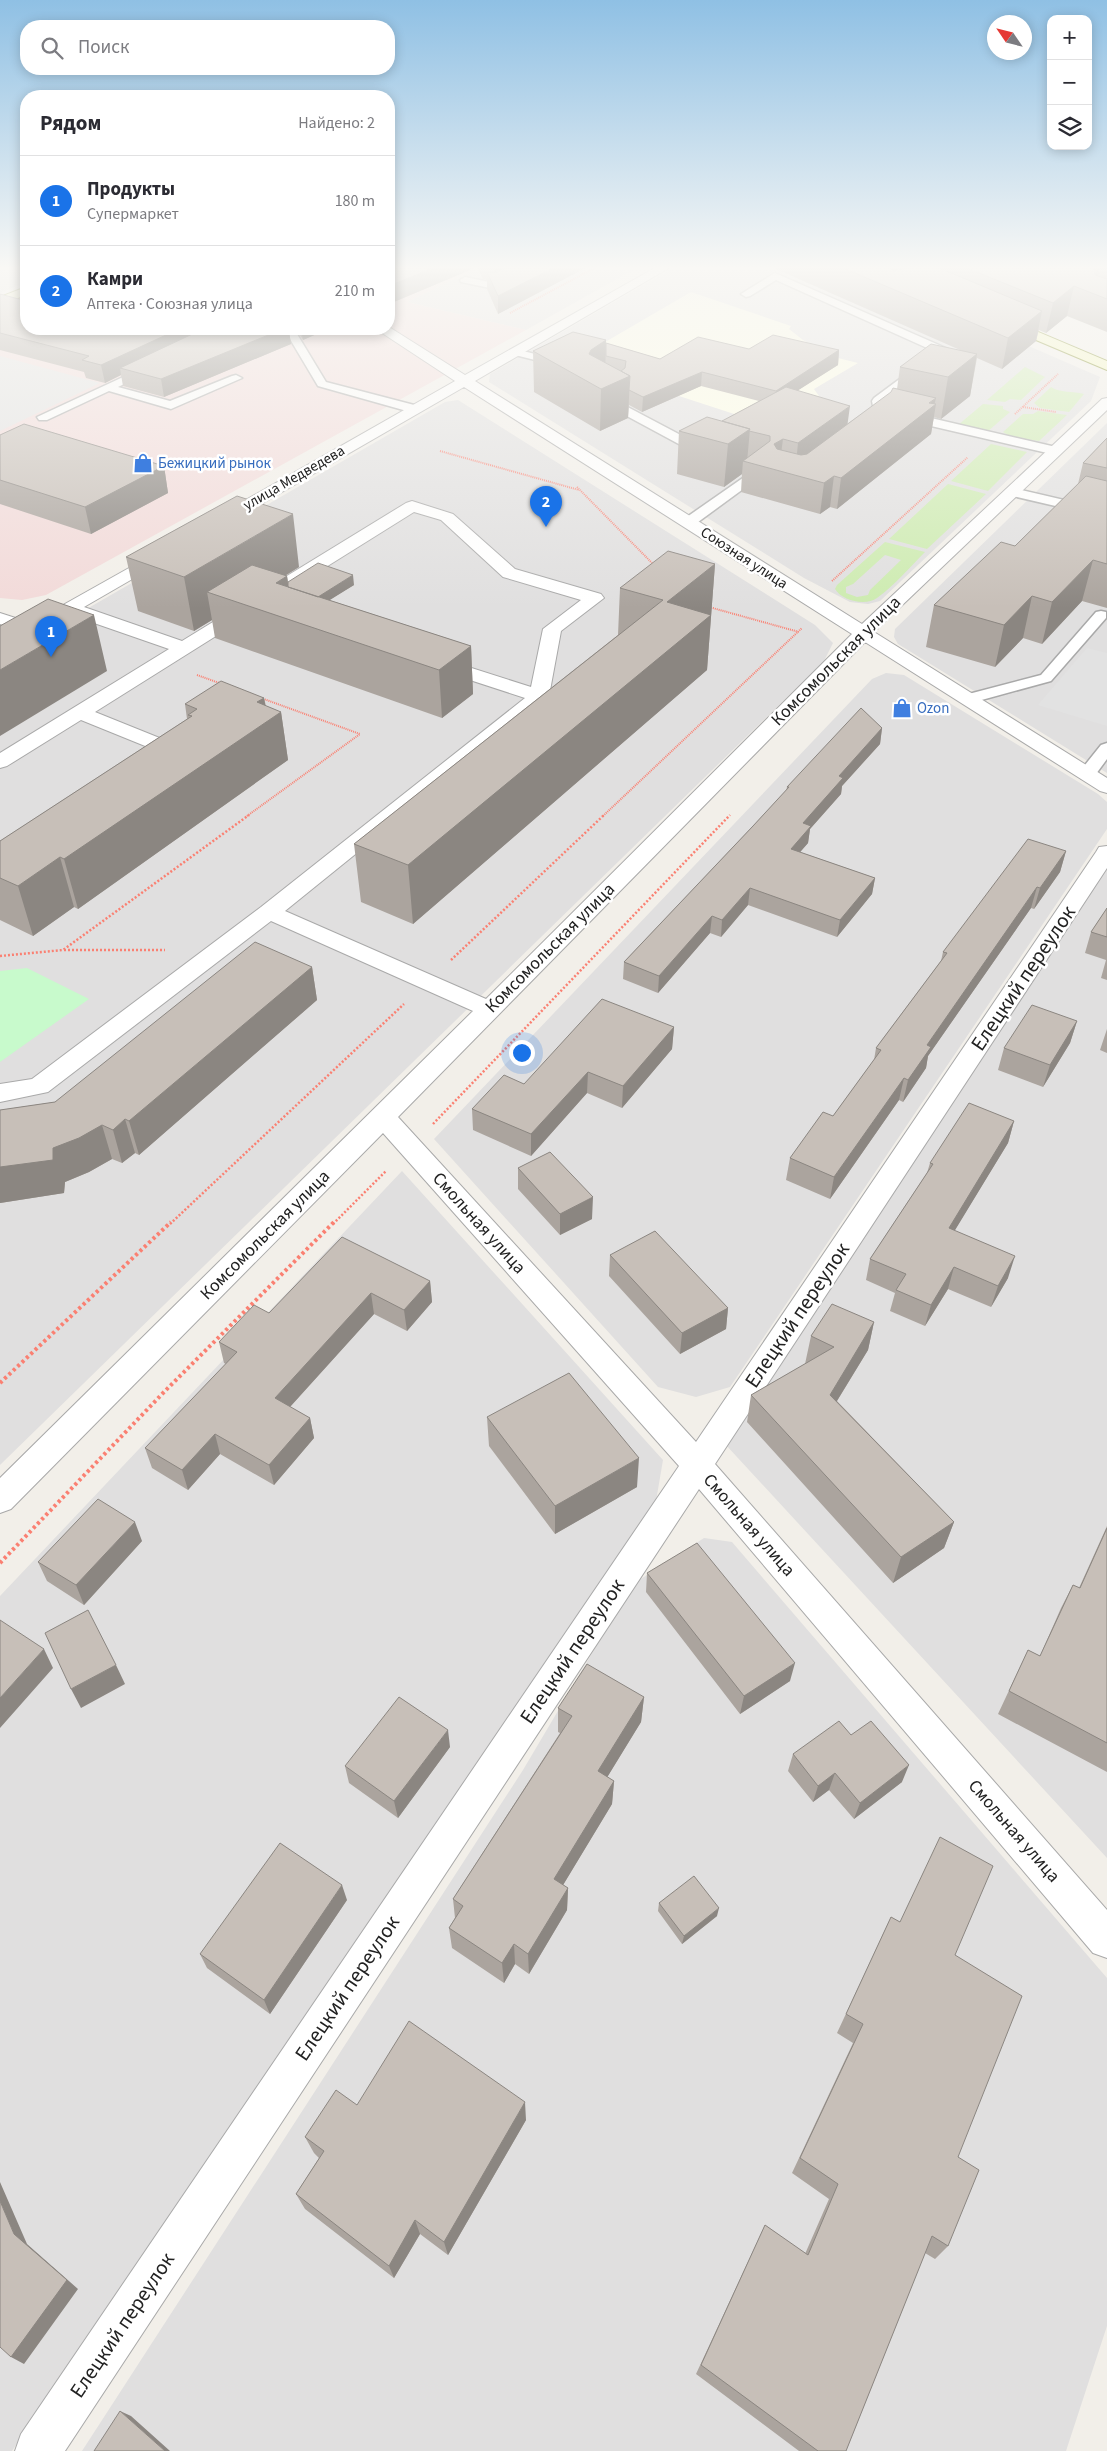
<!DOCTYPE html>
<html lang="ru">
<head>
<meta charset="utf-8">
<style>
  body { margin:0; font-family:"Source Sans 3",sans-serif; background:#f7f7f7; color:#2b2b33 }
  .controls { position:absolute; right:15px; top:15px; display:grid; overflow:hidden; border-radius:10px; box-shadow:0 2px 12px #0003 }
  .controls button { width:45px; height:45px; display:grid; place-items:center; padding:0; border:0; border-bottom:1px solid #e1e1e2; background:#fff; color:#2b2b33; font:25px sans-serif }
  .compass { position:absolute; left:987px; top:15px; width:45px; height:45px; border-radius:50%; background:#fff; box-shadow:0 2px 12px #0003; rotate:305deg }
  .you { position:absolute; left:521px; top:1052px; width:18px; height:18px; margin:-12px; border:4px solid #fff; border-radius:50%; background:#1a73e8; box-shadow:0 0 0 8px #1a73e833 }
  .badge { display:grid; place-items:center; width:32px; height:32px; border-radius:50%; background:#1a73e8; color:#fff; font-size:16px; font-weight:700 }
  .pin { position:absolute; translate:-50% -41px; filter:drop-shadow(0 1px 2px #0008) }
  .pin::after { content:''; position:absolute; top:26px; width:18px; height:15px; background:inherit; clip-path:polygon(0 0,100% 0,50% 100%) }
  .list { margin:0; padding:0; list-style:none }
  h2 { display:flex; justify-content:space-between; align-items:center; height:65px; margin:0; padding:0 20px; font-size:21px }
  h2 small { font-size:16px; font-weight:400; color:#7c7c81 }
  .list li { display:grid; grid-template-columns:32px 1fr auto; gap:15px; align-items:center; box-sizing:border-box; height:90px; padding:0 20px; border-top:1px solid #e1e1e2 }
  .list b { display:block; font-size:19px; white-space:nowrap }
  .list p { margin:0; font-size:16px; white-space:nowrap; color:#7c7c81 }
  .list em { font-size:16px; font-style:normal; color:#7c7c81 }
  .icon { flex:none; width:28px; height:28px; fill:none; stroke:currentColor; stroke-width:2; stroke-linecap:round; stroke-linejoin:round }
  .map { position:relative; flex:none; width:1107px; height:2451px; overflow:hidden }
  .search { position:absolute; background:#fff; box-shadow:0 2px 12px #0003; left:20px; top:20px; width:375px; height:55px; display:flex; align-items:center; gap:12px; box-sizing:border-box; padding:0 18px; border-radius:20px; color:#7c7c81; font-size:19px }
  .panel { position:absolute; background:#fff; box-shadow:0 2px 12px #0003; left:20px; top:90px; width:375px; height:245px; border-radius:20px }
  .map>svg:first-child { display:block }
</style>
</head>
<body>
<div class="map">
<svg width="1107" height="2451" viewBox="0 0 1107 2451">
  <rect width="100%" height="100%" fill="#f2efe9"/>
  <path fill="#e0dfdf" d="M0,265h26v17l-26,11z
    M484,265h158l-116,65 -119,-28z
    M678,265h165l257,112 -9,24 -211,200 -12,3 -18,-2 -46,-24 -315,-196 1,-8z
    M458,400l357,225 18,18 -9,18 -824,804v-806l445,-257z
    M1107,423v350l-209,-129 -4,-7 1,-8z
    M886,673l18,2 194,119 9,8v27l-377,558 -34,10 -38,-10 -224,-248 438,-460z
    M1107,867v991l-382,-414z
    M402,1171l261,289 -8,47 -643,944h-12v-855z
    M704,1538l28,4 375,436v348l-41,125h-984l441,-681 110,-186z"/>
  <path fill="#f2dad9" d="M389,265h95l-77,37 119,28 -480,265 -24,5 -22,-2v-271l389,2z"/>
  <path fill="#ffffe5" d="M691,292l100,34 -2,3 14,11 27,16 28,7 -44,26 22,31 -68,5 -89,-29 -91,-44z"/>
  <path fill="#cdebb0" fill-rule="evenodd" d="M1025,367l20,10 -24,23 -11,-1 -5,3 -18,-2z
    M1051,387c9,6 22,4 33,7l-15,18 -29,-4 -6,-5z
    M983,404l20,2v3l7,3 -23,20 -29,-7z
    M1038,411l29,4 -28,26 -28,-4 -8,-5 20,-18h10z
    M991,444l36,8 -39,39 -37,-10z
    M948,484l38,10 -59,55 -38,-10z
    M885,542l40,10c-15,15 -30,33 -48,46 -11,8 -35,3 -42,-9l2,-4zM885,555l16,5 -31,30 -2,5 -11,2 -11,-4v-6l7,-3z"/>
  <path fill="#c8facc" d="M27,968l62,31 -89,63v-91z"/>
  <path fill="#e2e2e2" d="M0,356l100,27 -100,48z
    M1087,648l20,5v73l-69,-21z"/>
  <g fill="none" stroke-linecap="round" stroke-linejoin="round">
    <defs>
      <path id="lane" d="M531,265h12l-48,24 -34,-7 -1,-2 5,-3 29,6z
        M775,273l173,76 2,2 -66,51 3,15c-5,7 -14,14 -22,12l-2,-3 12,-10 -3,-15 2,-3 62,-46 -160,-72 -26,16 -4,1 -5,-3z
        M292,331l5,3 29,48 92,24 2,3 -6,4 -96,-27 -31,-52z
        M515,349l52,13 2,2 -6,3 -52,-13v-4z
        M149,365l6,3 -2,2 -35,17 52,14 62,-25 4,-1 6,3 -71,31 -62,-18 -62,29h-8l-2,-3z
        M603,394l106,56 2,3 -6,4 -4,-1 -102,-55 -2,-3z
        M905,412l151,35 6,4 -6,4 -155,-36 -2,-3z
        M760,466l5,1 1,3 -1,3 -71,52h-10l-2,-3 2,-3z
        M1013,488l94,22v8l-99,-23 -2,-3 2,-3z
        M1101,611l5,1v6l-55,63 -84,23 -8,-5 2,-3 80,-21 55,-63z
        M1107,743v16l-14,19h-12l-2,-4 2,-4 20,-25z"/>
      <path id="street" d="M660,265h14l-199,116 387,243 240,-225 5,-1v12l-233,222 233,146v15l-7,-2 -235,-149 -467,475 298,325 400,-590 3,-5 8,-1v22l-392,596 392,446v48l-14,-5 -394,-464 -634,962h-50l6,-17 658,-968 -296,-333 -372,376 -11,4v-35l473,-467 -202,-90 -223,171 -48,10v-18l32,-5 229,-172 264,-209 -95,-31 -2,-4 2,-4 7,-2 94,30 12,-58 38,-29 -78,-23 -62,-57 -27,-8 -120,75h-12l-3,-4 3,-4 124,-76 6,-2 41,13 62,55 86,25 3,4 -43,33 -12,65 -3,4 -261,211 201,88 366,-365 -388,-247 -236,136h-12l-2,-3 2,-3 239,-136 -79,-52 13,-2 76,48z
        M161,550l6,1 2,4 -2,4 -83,48 98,34 57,-35h12l3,4 -3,4 -156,98 77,31 3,4 2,18c-6,8 -13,10 -22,7l-3,-4 5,-5 -2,-13 -74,-30 -74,46 -7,2v-15l169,-104 -98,-34 -64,38 -7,2v-14l18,-10 -18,-7v-11l31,10z"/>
      <path id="secondary" d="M26,287v8l-26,10v-8z
        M1003,317l104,44v9l-109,-46 -2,-3z"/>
    </defs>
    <use href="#lane" stroke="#a9a9a9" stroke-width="3"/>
    <use href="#street" stroke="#a9a9a9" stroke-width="2"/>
    <use href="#secondary" stroke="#707d05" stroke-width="2"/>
    <path stroke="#fa8072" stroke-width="2" stroke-dasharray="1 1" stroke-linecap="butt" d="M510,313l90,-48
      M1023,407l33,5
      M1015,414l43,-40
      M440,451l139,39
      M577,487l77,78
      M832,581l136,-124
      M709,607l90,25
      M197,675l25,9
      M247,816l113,-82 -99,-36
      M603,816l199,-188"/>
    <path stroke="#fa8072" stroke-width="2.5" stroke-dasharray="2 2" stroke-linecap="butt" d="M64,950h101
      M0,956l63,-6 186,-135
      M451,960l153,-145
      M433,1124l297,-309
      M170,1224l234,-220
      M333,1224l53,-53"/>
    <path stroke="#fa8072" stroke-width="4" stroke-dasharray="3 3" stroke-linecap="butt" d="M0,1383l171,-161
      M0,1563l164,-171 170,-170"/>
    <use href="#lane" fill="#fff" fill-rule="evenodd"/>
    <use href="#street" fill="#fff" fill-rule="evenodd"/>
    <use href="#secondary" fill="#f7fabf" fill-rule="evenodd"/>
  </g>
  <path fill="#aba49e" d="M389,265h202l-93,49 -11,-25v-9l-4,-1 -6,-12 -88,37z
    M767,265h340v67l-40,-16 -21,17 -7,-3 -3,11 -34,28 -25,-11 -7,38 -29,23 -7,-2 -3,17 -94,75 -7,-2 -10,7 -79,-22 1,-18 -18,13 -47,-13 2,-43 43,-10 37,-20 -58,-15 -59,26 -13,-7 -1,13 -28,13 -66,-39 -1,-41 73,-8 54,16 89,-10 90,1 -1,15 -40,25 49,34 50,-35 3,-22 60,-17z
    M0,294l26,35h302l-25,11 -5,-8 -7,-3 -2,2 2,13 -127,53 -41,-11 -2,-11 -16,8 -19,-5 -2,-6 -84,-22z
    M0,435l164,31 4,27 -77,41 -91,-30z
    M1107,438v170l-25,-7 -40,43 -19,-6 -28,29 -69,-20 8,-42 81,-59 63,-62 5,-21z
    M126,557l173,10 -14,9h2l1,6 66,3 -25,15 142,46 2,48 -31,24 -227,-80 -3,-18 -18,11 -56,-20z
    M715,564l-8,106 -294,254 -52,-22 -7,-58 264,-209 2,-47z
    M264,698l2,8 15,6 7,48 -210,149 -4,-2 -41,29 -33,-16v-79l187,-122 -2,-15z
    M882,728l-2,16 -38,42 -1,8 -31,35 -2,14 -8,9 75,26 -3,16 -35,43 -89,-32 -27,32 -11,-4 -52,60 -35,-14 1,-17 129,-136 33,-35 1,-4z
    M1066,851l-6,21 -26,37 -3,-1 -103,148 -2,12 -23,34 -4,-2 -69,99 -44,-19 4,-22 43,-42 41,-56 2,-12 65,-87 2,-9z
    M1107,908v72l-6,-2 5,-18 -21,-7 6,-21z
    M312,967l5,33 -178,155 -4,-2 -13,10 -10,-4 -23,13 -24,10 -1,11 -64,10v-93l55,-8z
    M1077,1021l-7,22 -27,44 -45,-17 6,-22z
    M674,1027l-2,22 -50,59 -35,-15 -56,63 -58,-26 -1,-21 52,-25z
    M1107,1029v24l-7,-3z
    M1014,1121l-6,22 -54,88 54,47 -17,29 -43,-18 -23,37 -35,-15 5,-18 -29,-13 4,-21 57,-86 3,-10z
    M518,1168l74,51 -32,16 -42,-46z
    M610,1255l118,53 -2,21 -46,25 -71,-78z
    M430,1281l2,21 -25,29 -33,-17 -84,93 20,11 4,20 -40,47 -54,-31 -32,36 -36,-22 -7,-20 81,-84 -2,-1 -5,-21 50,-29z
    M874,1322l-6,28 -31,51 117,121 -10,26 -51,35 -146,-161 4,-27 54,-31 6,-28z
    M487,1417l150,70 -82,47 -66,-88z
    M1107,1526v246l-109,-58 30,-64 12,6 21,-48 12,-23 6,3z
    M142,1541l-58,64 -37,-24 -9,-19z
    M647,1573l143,108 -50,33 -94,-122z
    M644,1697l-3,25 -34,55 7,4 -2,23 -49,81 5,3 -1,22 -38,64 -14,-10 -11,19 -52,-35 -3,-20 6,-10 -2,-19 107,-166 -2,-1v-24z
    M851,1735l51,47 -48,37 -25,-29 -16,12 -25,-31 5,-17z
    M450,1747l-52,71 -49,-35 -4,-17z
    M347,1900l-77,114 -63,-46 -7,-14z
    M659,1903l58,13 -35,28 -24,-33z
    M891,1917l64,38 3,202 -10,89 -13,13 -10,-6 -79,198h-47l-103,-77 69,-149 40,29 24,-55 -37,-26 61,-130 -16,-10z
    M357,2105l169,15 -78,135 -28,-21 -26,44 -89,-69 -9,-15 23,-36 -5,-5 -9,-16z"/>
  <path fill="#8b8681" d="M440,265h37v2l-88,37v-18z
    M493,265h34l-33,16z
    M559,265h32l-93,49v-18z
    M891,265h22l-3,21 -23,-20z
    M1100,267l-6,27v-25z
    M1074,286l-7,30 -21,17 7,-30z
    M1042,311l-6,30 -34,28 6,-31z
    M179,329h42l-101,39 1,7 -16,8 -4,-18z
    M283,329h8l-2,2 2,13 -127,53 -3,-18z
    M301,329h27l-25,11z
    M606,340l-1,41 -16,-27 2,-4z
    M839,350l-1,15 -63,40 1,-14z
    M977,354l-7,42 -29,23 7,-42z
    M702,372l-1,14 -59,26 1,-15z
    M630,376l-2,42 -28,13 1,-42z
    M936,398l-2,8 2,-2 -5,30 -94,75 4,-31z
    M850,406l-4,29 -51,38 3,-30z
    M750,429l-3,33 -4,-1 -1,13 -18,13 4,-43z
    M783,439l-4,30 -5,-25z
    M164,466l4,27 -77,41 -6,-27z
    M834,476l-4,31 -10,7 4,-31z
    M293,514l6,53 -59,36 -33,-11 5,28 -18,11 -10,-54z
    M1093,560l-11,41 -40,43 10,-42z
    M715,564l-8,106 -294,254 -5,-59 259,-263z
    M353,575l1,10 -45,28 -1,-10z
    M287,576l6,44 -17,-37z
    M1032,596l-9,42 -28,29 9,-42z
    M94,615l13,56 -107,65v-66z
    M471,646l2,48 -31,24 -3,-48z
    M264,698l4,23 13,-9 7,48 -210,149 -14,-50 193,-157z
    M882,728l-2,16 -38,42 -1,8 -31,35 -2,14 -20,23 3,-17 12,-26 36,-47z
    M1066,851l-6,21 -26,37 6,-21z
    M60,857l14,50 -41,29 -15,-50z
    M875,878l-3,16 -35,43 3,-17z
    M1037,887l-6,21 -103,148 -2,12 -23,34 5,-22 19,-35z
    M750,888l-2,17 -27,32 1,-17z
    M712,916l-2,17 -52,60 1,-17z
    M312,967l5,33 -178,155 -10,-34z
    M1077,1021l-7,22 -27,44 7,-22z
    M674,1027l-2,22 -50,59 1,-22z
    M588,1072l-1,21 -56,63v-22z
    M904,1078l-5,22 -69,99 4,-22z
    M125,1119l10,34 -13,10 -9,-33z
    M1014,1121l-6,22 -65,107 6,-22z
    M102,1125l10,34 -23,13 -24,10 -1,11 -64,10v-36l53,-19z
    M593,1197l-1,22 -32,16v-21z
    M1015,1256l-7,22 -17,29 7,-21z
    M954,1267l-6,22 -23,37 6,-21z
    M430,1281l2,21 -25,29 -3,-21z
    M371,1293l3,21 -95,105 -4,-21z
    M728,1308l-2,21 -46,25 2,-21z
    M874,1322l-6,28 -44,72 6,-27z
    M310,1418l4,20 -40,47 -5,-20z
    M215,1434l5,20 -32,36 -6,-20z
    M639,1458l-2,29 -82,47v-28z
    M135,1522l7,19 -58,64 -8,-20z
    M954,1522l-10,26 -51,35 8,-26z
    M44,1649l9,19 -53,60v-30z
    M795,1663l-5,18 -50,33 4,-18z
    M116,1665l9,19 -44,24 -10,-19z
    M644,1697l-3,25 -44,72 1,-23z
    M448,1730l2,17 -52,71 -4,-17z
    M909,1765l-7,17 -48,37 6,-16z
    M835,1773l-6,17 -16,12 5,-16z
    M614,1781l-2,23 -58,96v-21z
    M342,1885l5,15 -77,114 -6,-14z
    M568,1888l-1,22 -38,64 -1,-20z
    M719,1908l-2,8 -35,28 2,-8z
    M514,1944l1,20 -11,19 -2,-20z
    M525,2102l1,18 -78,135 -4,-13z
    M0,2182l27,62 51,45 -54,75 -13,-7 3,-123 -14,-33z
    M415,2220l5,14 -26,44 -5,-12z
    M120,2411l11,5 39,35h-5z"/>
  <path fill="#c7bfb8" stroke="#8b8681" d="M389,265h51l-51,21z
    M513,265h46l-61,31 -11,-24 8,1z
    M836,265h55l-4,1 6,5 28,-6h11l110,46 -34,27z
    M959,265h148v4l-7,-2 -6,2 1,6 12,4v20l-33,-13 -21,17z
    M0,294l26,7v28h153l-78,36 -19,-5 7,-4 -89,-23z
    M203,329h80l-122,50 -41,-11z
    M573,332l33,8 -15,10 -2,4 41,22 -29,13 -68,-38z
    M773,335l66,15 -63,41 -74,-19 -59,25 -14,-7 1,-14 -9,-5 4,-3 1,-7 -20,-5v-13l54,16 38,-22 51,12z
    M931,344l46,10 -29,23 -48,-10z
    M786,387l64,19 -52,37 -15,-4 -9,5 3,5 24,6 6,-1 84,-62 2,-4 43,10 -7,5 7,1 -95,74 -7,-2 -10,7 -81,-22 27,-20v-5l-21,-5 1,-2 -28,-8z
    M707,417l43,12 -22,15 -49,-13z
    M24,424l140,42 -79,41 -85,-27v-45z
    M1107,438v30l-24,-5z
    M1086,476l21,5v83l-14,-4 -41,42 -20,-6 -28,29 -70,-20 67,-63 14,4z
    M237,496l56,18 -109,63 -58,-20z
    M668,551l47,13 -48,38 44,13 -303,250 -54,-21 309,-244 -43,-12z
    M318,563l35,12 -35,22 -30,-10v-5z
    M252,565l35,11 -11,7 195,63 -32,24 -232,-78z
    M48,599l46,16 -94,55v-44z
    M221,681l43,17 -7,4 24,10 -217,147 -4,-2 -42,29 -18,-8v-37l192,-125 -4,-1 9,-6 -12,-5z
    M861,708l21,20 -43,48 4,2 -40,45 8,3 -20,23 84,29 -35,42 -90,-32 -28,32 -10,-4 -53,60 -35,-14 129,-136 36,-39h-2z
    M1028,839l38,12 -26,37 -3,-1 -110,158 4,2 -23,33 -4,-2 -70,99 -44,-19 33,-46 10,4 48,-66 -5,-2 71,-95 -4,-1z
    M1107,908v29l-16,-5z
    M255,942l57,25 -183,154 -4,-2 -12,11 -11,-5 -23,13 -26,10v12l-53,7v-57l55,-8z
    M602,999l72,28 -51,59 -35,-14 -57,62 -59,-25 32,-34 20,9z
    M1032,1005l45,16 -27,44 -46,-17z
    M969,1103l45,18 -65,107 66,28 -17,30 -44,-19 -23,38 -35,-15 10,-16 -36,-15 63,-95 -3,-1z
    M550,1152l43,45 -33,17 -42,-46z
    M655,1231l73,77 -46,25 -72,-78z
    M342,1237l88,44 -26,29 -33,-17 -96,105 35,20 -41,47 -54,-31 -33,36 -37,-22 92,-96 -18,-10 35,-37 15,8z
    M832,1304l42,18 -44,73 124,127 -53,35 -150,-162 83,-48 -23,-11z
    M569,1373l70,85 -84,48 -68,-89z
    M98,1499l37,23 -59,63 -38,-23z
    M1107,1528v215l-98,-52 19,-41 12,6 33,-71 7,3z
    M697,1543l98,120 -51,33 -97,-123z
    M88,1610l28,55 -45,24 -26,-56z
    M0,1620l44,29 -44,49z
    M587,1664l57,33 -46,74 16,10 -60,98 14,9 -40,66 -14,-10 -12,19 -53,-35 14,-22 -10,-7 119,-183 -14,-8z
    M399,1697l49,33 -54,71 -49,-35z
    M839,1721l12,14 20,-14 38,44 -49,38 -25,-30 -17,13 -25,-32z
    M940,1837l53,29 -38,89 67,41 -64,161 21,13 -31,76 -16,-10 -86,215h-28l-117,-86 64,-140 43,30 30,-71 -38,-26 63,-134 -17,-10 45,-97 9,5z
    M280,1843l62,42 -78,115 -64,-46z
    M694,1876l25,32 -35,28 -25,-33z
    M409,2021l116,81 -81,140 -29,-22 -26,46 -93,-72 28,-43 -19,-14 31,-47 21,15z
    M0,2201l14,33 53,46 -56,77 -11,-10z
    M120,2411l45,40h-71z"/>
  <linearGradient id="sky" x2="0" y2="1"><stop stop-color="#8fc0e4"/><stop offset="0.44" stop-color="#f9f8f5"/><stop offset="1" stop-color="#f9f8f5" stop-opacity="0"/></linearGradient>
  <rect width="1107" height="608" fill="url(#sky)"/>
  <defs>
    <symbol id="shop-bare" viewBox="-9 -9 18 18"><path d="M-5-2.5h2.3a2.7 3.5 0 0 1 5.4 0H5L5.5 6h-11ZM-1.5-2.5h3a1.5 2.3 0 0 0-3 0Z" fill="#3f7fe0" stroke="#fff" stroke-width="2.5" paint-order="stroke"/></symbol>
  </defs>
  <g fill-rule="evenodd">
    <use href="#shop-bare" x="129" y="449" width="28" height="28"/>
    <use href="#shop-bare" x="888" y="694" width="28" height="28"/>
  </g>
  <g text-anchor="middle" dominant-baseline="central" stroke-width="5" stroke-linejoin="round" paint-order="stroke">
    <g font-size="15" fill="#366cbe" stroke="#fff" text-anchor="start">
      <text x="158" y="463">Бежицкий рынок</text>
      <text x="917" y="708">Ozon</text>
    </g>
    <g font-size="15" fill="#222" stroke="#fff">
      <text transform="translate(294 478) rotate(-30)">улица Медведева</text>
      <text transform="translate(744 558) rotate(33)">Союзная улица</text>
    </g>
    <g font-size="18" fill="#222" stroke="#fff">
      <text transform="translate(836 661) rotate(-45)">Комсомольская улица</text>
      <text transform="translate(550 948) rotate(-45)">Комсомольская улица</text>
      <text transform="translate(479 1223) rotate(48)">Смольная улица</text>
      <text transform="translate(265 1235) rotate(-45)">Комсомольская улица</text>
      <text transform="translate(749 1525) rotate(49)">Смольная улица</text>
      <text transform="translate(1014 1831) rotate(49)">Смольная улица</text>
    </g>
    <g font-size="21" fill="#222" stroke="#fff">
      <text transform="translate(1023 978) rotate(-56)">Елецкий переулок</text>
      <text transform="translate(797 1315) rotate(-56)">Елецкий переулок</text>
      <text transform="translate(572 1651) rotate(-56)">Елецкий переулок</text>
      <text transform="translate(347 1988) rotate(-56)">Елецкий переулок</text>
      <text transform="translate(122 2325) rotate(-56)">Елецкий переулок</text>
    </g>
  </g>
</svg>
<div class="controls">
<button>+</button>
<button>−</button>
<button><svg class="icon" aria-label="layers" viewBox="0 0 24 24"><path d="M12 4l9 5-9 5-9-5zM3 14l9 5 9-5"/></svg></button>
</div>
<svg class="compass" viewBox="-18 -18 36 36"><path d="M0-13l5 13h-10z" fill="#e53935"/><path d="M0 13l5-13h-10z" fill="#7c7c81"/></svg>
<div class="you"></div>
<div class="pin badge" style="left:51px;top:657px">1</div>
<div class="pin badge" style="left:546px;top:527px">2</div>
<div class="search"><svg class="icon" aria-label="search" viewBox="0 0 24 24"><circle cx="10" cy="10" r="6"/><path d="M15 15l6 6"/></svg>Поиск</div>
<section class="panel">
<h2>Рядом<small>Найдено: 2</small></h2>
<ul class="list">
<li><span class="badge">1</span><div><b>Продукты</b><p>Супермаркет</p></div><em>180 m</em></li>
<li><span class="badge">2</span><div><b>Камри</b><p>Аптека · Союзная улица</p></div><em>210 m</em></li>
</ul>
</section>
</div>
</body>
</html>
